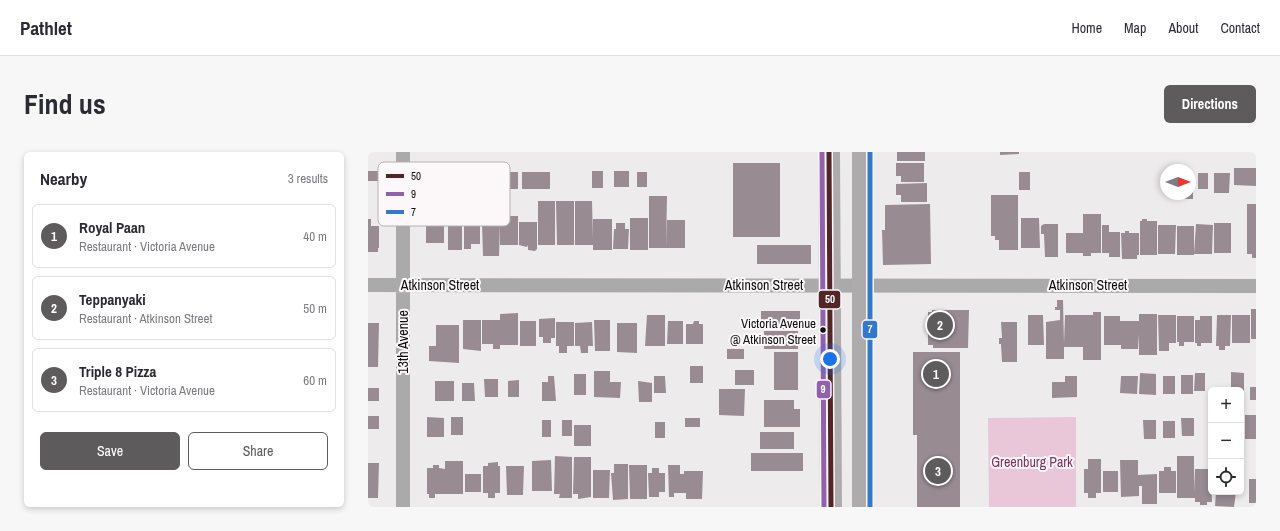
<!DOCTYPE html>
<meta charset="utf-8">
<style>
:root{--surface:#fff;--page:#f7f7f7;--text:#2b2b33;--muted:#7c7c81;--line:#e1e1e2;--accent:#5d5b5c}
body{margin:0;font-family:"Archivo Narrow",sans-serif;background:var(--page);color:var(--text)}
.controls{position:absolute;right:12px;bottom:12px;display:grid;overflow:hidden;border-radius:6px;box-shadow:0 2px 6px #0003}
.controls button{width:36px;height:36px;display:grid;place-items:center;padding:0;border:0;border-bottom:1px solid var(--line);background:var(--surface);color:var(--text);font:20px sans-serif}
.compass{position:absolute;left:792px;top:12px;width:36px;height:36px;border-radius:50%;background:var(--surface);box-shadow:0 2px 6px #0003;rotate:90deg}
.you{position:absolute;left:462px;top:207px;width:14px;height:14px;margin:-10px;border:3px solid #fff;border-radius:50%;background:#1a73e8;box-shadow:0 0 0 6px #1a73e833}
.badge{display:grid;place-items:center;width:26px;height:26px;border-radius:50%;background:var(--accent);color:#fff;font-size:13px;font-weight:700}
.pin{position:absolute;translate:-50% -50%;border:2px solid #fff;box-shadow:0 1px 4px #0006}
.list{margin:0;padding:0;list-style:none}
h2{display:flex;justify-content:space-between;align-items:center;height:52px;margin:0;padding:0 16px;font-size:17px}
h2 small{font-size:13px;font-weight:400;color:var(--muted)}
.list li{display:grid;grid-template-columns:26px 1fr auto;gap:12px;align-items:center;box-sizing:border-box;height:64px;margin:0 8px 8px;padding:0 8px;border:1px solid var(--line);border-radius:6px}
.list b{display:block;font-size:15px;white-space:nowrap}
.list p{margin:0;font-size:13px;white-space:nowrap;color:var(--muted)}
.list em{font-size:13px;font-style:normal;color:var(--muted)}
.actions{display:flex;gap:8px;padding:12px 16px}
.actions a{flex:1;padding:9px 0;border:1px solid var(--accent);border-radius:6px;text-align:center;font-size:14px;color:var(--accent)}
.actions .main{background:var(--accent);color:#fff}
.icon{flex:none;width:22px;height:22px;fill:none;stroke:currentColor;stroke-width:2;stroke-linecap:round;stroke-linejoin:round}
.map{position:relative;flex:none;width:888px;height:355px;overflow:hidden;border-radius:6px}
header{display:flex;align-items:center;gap:24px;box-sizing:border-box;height:56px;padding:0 20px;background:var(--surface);border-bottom:1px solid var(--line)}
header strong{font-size:19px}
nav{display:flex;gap:22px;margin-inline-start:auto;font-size:14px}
.intro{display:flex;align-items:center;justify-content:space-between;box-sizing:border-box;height:96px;padding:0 24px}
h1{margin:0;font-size:28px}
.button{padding:10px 18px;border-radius:6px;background:var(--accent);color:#fff;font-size:14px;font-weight:700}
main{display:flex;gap:24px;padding:0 24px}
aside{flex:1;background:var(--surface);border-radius:6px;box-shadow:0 2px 6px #0003}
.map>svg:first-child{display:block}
.green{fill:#e9c6d8}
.building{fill:#988b92}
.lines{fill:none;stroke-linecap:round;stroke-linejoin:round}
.minor{stroke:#aaa;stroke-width:14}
.primary{stroke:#adabac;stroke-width:22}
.bus-1-casing{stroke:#fcf7f9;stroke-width:8}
.bus-2-casing{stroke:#fcf7f9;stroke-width:8}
.bus-3-casing{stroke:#fcf7f9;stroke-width:8}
.bus-1{stroke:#522626;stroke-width:5}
.bus-2{stroke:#9161ad;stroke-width:5}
.bus-3{stroke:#3478cb;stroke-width:5}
.bus-dot{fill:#0f0e0e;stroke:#fcf7f9;stroke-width:1.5}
.labels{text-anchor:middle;stroke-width:4;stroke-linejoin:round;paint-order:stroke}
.bus-label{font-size:13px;fill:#0f0e0e;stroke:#fcf7f9;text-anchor:end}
.street-label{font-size:14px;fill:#0f0e0e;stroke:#fcf7f9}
.park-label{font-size:14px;fill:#812f5f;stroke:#fcf7f9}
.key{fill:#fcf7f9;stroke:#b5b1b2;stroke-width:1}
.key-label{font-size:11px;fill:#0f0e0e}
.line-badge{stroke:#fcf7f9;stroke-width:1.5}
.badge-label{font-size:11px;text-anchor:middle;font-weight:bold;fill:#fff}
</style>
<header>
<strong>Pathlet</strong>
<nav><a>Home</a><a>Map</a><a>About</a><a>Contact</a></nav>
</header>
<div class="intro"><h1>Find us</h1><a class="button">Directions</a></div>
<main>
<aside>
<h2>Nearby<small>3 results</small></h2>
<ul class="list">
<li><span class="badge">1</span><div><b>Royal Paan</b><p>Restaurant · Victoria Avenue</p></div><em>40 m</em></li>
<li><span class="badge">2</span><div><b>Teppanyaki</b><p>Restaurant · Atkinson Street</p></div><em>50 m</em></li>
<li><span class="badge">3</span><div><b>Triple 8 Pizza</b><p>Restaurant · Victoria Avenue</p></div><em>60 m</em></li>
</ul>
<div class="actions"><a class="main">Save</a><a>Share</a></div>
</aside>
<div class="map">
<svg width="888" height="355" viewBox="0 0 888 355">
<rect width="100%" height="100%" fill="#eeebec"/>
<path class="green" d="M708,265v90h-87l-1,-89z"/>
<path class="building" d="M529,0h28v9h-28z
M632,0h19v2l-19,1z
M365,11h47v74h-47z
M528,11h28v19h-23v-6h-5z
M866,16h22v18l-22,-1z
M0,19h10v10h-10z
M224,19h11v17h-11z
M246,19h15v16h-15z
M140,20h10v17h-10z
M154,20h28v17h-28z
M269,20h10v15h-10z
M651,20h11v18h-11z
M830,21h10v16h-10z
M846,21h16l-1,20h-15z
M822,25h3v22h-13v-5h10z
M559,31v19h-26v-7h-5v-11z
M58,33h18v58h-18z
M623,43h27v55h-19v-10h-4v-4h-4z
M281,44h18l-1,52h-17z
M170,49h17v44h-17z
M188,49h18v44h-17z
M207,49h17l1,38v-20h19v31h-19v-5h-18z
M562,52l1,60 -48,1 -1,-35h3v-25z
M879,52h9v54h-4v-4h-5z
M715,62h18v39h-10v3h-8v-3h-17v-20h17v18z
M132,64h18v29h-18z
M262,66h18v32h-18z
M653,66h18l1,30h-19z
M0,67h3v7h8v22h-1v4h-10z
M85,67h9v31h-14v-25h5z
M774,67h5v2h10v34h-17v-34h2z
M96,68h8v4h8v20h-9v5h-7z
M299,68h18v28h-19z
M151,70h18v27l-2,2 -7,-1v-5l-1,2 -8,-2z
M114,71h18l-1,33h-16z
M248,71h9v6h4l-1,20h-15l1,-20h2z
M846,71h17v30h-17z
M676,72h14v33h-13l-1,-23h-3v-8z
M828,72l17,1 -1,29h-18z
M734,73h7v7h11v25h-11v-4h-7z
M790,73h18l-1,29h-17z
M809,74h17v29h-17z
M757,79h4v2h10v22h-2v4h-15l-1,-26h4z
M389,93h54v19h-54z
M689,148h6l1,44 1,-29h28v-3h8v48h-18v-25v12h-19v12h-18v-37l14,-2v-10h-5v-3h2z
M883,157h5v30h-5z
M564,158h37l-1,38h-35v-3h-5v-33h4z
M393,159h39v18h-39z
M150,161v32h-18v4h-7v-5h-11v-24h18v-6z
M771,162h18v41h-18v-21l-1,15h-17v-4h-17v-29h16v5h19z
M279,163h18v31h-20z
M660,163h15l1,30h-16z
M790,163h18v28h-7v8h-10z
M849,163h14l-1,31h-5v4h-6v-4h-3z
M864,163h18v28h-18z
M809,164h17v26h-10v4h-5v-4h-2z
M832,164h12v27h-11v3h-4v-3h-2v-23h5z
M187,166v20h-4v5h-8v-6h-4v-18z
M95,168h18v31l-18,-2z
M226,168h16v31h-15z
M152,169h16v25h-16z
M300,169h15v23h-16z
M326,169h5v3h4v20h-17v-20h7z
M188,170h18v24h-7v7h-8v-7h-3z
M224,170l1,24h-5v7h-7l-1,-7h-5v-23z
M633,170h16v40h-15l-1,-18h-2v-6h3z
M0,171h11l-1,44h-10z
M249,171h20v30l-20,-1z
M68,173h23v38l-30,-2v-15h7z
M396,179h34v18h-34z
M359,197h17v10h-17z
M406,200h24v38h-24z
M545,200h47v155h-43v-72h-4z
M322,214h13v17h-13z
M367,218h19v15h-19z
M226,219h16v11h11l-1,16 -26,-1z
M863,220l13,1v18l-13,-1z
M772,221l16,1v21l-17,-1z
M827,221h10v18h-11z
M206,222h12v21h-12z
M813,223h12v19h-12z
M180,224h6l2,25h-14v-19h6z
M286,224h11l1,17h-12z
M697,224h12v21l-25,1v-16h13z
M753,224h17l-1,18 -17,-1z
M795,224h12v18h-12z
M116,227h14v18h-13z
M151,228v17h-11v-16z
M67,229h19v20h-19z
M270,229l14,2v19h-13z
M94,231h12l1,18h-13z
M882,235h6v13h-6z
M0,236h11v13h-11z
M351,237h26l-1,27 -25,-1z
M396,248h30v9h6v18h-36z
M877,263h11v24h-11z
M0,264h11v13h-11z
M59,265l17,1v19h-17z
M83,265h12v18h-12z
M317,266h15v9h-15z
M813,266h13v18h-12z
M174,268h9v17h-9z
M194,268h10v16h-10z
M775,268h13v19h-12z
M795,269h12v17h-12z
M287,270h10v16h-10z
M206,273h17v21h-17z
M392,280h34v17h-34z
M383,301h52v18h-52z
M187,304l17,1v41h-13l1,-4h-6z
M809,304h17v36l1,-23h16l1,33h-5v3h-7v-3h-5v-4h-18z
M206,305h17v40l-13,2v-5h-5z
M720,307h13v34h-5v5h-8v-5h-4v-24h4z
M183,308l1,31h-20v-30z
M752,308h18v15l19,-1v30h-15v-18h-3v10l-18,1z
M77,309h18v33h-28v4h-6v-4h-2v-26h6v-3h6v3l6,1z
M130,310v4h2v27h-5v5h-7v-5h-5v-27h5v-3z
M0,311h11l-1,35h-10z
M246,312h14v35l-15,1 -2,-27h3z
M261,313h18v34h-17z
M300,313h12v9h4v-3h19l-1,28h-16v-6h-12v4h-5z
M138,314h18l-1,29h-16z
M796,315h7v4h5v22h-17v-22h5z
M284,316h7v5h6v19h-6v5h-10l-1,-24h4z
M225,318h17l-1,28h-16z
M735,319h15v21h-15z
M97,322h16v18h-16z
M881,327h7v24h-7z
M848,340h20l-2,15 -19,-1z"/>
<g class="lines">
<path class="minor" d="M35,0v355
M0,133l888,1"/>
<path class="primary" d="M461,0l2,355
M495,355v-355"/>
<g class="bus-1-casing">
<path id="bus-1" d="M461,0l2,355"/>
</g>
<g class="bus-2-casing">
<path id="bus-2" d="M454,0l2,355"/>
</g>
<g class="bus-3-casing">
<path id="bus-3" d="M502,0v355"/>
</g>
<use href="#bus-1" class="bus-1"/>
<use href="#bus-2" class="bus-2"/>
<use href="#bus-3" class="bus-3"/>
</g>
<circle class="bus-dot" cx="455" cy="178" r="3.5"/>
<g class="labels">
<g class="bus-label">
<text x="448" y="176">Victoria Avenue<tspan x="448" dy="16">@ Atkinson Street</tspan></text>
</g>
<g class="street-label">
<text x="72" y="138">Atkinson Street</text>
<text x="396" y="138">Atkinson Street</text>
<text x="720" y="138">Atkinson Street</text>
<text transform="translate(35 190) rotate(-90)" y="5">13th Avenue</text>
</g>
<g class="park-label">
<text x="664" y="315">Greenburg Park</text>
</g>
</g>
<rect x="10" y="10" width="132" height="64" rx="6" class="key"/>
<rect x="18" y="22" width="18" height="4" fill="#522626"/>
<rect x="18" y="40" width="18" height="4" fill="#9161ad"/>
<rect x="18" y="58" width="18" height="4" fill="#3478cb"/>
<g class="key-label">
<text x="43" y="28">50</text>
<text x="43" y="46">9</text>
<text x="43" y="64">7</text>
</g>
<g class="line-badge">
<rect x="450" y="138" width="23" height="19" rx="4" fill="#522626"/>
<rect x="494" y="168" width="16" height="19" rx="4" fill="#3478cb"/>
<rect x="448" y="228" width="15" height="19" rx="4" fill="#9161ad"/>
</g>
<g class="badge-label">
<text x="462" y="151">50</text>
<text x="502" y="181">7</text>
<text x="455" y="241">9</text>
</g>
</svg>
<div class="controls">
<button>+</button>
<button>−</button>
<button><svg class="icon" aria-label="locate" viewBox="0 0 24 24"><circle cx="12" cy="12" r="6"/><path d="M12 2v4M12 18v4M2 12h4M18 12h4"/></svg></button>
</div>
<svg class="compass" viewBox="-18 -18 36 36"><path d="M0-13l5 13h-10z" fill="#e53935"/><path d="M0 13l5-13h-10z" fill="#7c7c81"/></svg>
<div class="you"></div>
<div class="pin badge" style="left:568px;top:222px">1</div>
<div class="pin badge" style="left:572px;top:173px">2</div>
<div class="pin badge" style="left:570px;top:319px">3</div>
</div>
</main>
